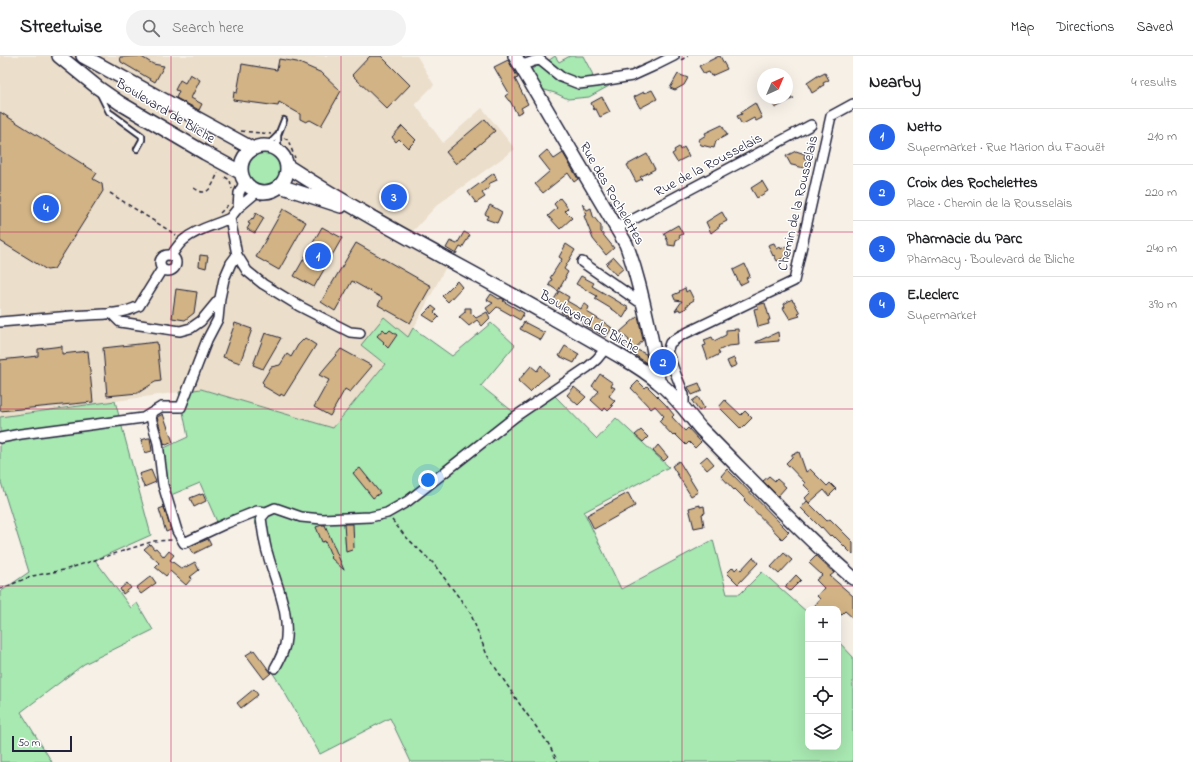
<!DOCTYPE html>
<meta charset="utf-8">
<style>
:root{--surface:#fff;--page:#f2f2f2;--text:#202124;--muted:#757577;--line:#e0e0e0;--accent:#2563eb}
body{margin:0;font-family:"Indie Flower",sans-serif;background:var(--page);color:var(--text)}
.controls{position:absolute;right:12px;bottom:12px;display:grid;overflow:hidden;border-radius:8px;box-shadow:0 4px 16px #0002}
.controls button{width:36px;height:36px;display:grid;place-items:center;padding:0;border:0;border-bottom:1px solid var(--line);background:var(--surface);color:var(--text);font:20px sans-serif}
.compass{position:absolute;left:757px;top:12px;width:36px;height:36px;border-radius:50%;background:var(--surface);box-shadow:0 4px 16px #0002;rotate:44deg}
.scale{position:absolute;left:12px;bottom:10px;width:60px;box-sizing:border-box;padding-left:4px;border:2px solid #22223b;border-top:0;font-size:11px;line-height:14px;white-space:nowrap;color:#22223b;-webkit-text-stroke:3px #fff;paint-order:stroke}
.you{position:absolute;left:428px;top:424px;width:14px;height:14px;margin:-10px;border:3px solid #fff;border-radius:50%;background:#1a73e8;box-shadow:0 0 0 6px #1a73e833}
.badge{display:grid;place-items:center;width:26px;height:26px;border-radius:50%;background:var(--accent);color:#fff;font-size:13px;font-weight:700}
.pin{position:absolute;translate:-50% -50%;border:2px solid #fff;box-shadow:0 1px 4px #0006}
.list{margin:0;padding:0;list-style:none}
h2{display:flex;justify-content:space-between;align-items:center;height:52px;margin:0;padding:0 16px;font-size:17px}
h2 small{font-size:13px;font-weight:400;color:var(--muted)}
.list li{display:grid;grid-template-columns:26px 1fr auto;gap:12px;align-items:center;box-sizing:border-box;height:56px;padding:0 16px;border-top:1px solid var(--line)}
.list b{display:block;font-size:15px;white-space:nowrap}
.list p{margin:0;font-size:13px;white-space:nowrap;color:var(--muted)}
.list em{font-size:13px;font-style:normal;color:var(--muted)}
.icon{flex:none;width:22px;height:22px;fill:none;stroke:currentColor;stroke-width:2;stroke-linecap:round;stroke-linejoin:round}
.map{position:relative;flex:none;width:853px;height:706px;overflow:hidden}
header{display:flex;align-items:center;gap:24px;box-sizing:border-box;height:56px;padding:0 20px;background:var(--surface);border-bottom:1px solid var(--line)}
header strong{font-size:19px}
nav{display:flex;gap:22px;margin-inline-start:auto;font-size:14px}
.search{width:280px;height:36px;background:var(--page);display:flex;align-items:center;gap:10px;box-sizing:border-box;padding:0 14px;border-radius:22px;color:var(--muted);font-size:15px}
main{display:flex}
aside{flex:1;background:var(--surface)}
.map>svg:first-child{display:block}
.built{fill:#ebdeca}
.green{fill:#a8e8b1;stroke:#658576}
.building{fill:#d1b385;stroke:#22223b}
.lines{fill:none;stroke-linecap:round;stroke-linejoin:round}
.lane-casing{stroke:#22223b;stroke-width:8}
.street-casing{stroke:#22223b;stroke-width:12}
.secondary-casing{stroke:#22223b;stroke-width:16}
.path{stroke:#22223b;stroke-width:1.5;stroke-dasharray:4 3;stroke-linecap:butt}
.lane{stroke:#fff;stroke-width:4.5}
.street{stroke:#fff;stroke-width:9}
.secondary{stroke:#fff;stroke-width:13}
.grid{fill:none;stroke:#c2185b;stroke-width:1;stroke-opacity:0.55}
.labels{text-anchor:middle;stroke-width:3;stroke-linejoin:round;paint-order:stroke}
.street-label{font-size:14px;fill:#22223b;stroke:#fff}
</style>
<header>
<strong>Streetwise</strong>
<div class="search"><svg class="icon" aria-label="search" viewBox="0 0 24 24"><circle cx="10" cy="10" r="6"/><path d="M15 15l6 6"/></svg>Search here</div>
<nav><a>Map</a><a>Directions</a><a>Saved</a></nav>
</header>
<main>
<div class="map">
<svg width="853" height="706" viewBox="0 0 853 706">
<rect width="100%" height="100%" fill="#f6f0e7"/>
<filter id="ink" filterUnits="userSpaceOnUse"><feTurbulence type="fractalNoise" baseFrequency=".025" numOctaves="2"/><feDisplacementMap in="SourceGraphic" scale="8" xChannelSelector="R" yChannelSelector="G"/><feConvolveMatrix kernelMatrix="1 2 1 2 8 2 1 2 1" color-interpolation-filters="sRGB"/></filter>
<g filter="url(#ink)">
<path class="built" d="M0,0h417l17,29 -19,19 28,39 39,-35 33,41 -78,56 -24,26 39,24 -43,82 -48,8 24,19 -52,64 -132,-39 -201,28z"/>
<path class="green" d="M555,0l4,6 11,-6h13l9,17 1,6c-22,1 -29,-5 -45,-18z
M539,9l5,2 16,13 47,3 2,3 -20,11 -21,2 -13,-6 -14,-4 -10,-17 1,-3z
M246 113a17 17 0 1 1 34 0a17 17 0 1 1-34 0Z
M384,261l24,20 5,-9 39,28 39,-33 24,22 -34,41 40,32 34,-22 42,43 19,-21 53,49 -85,45 37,77 92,-49 14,54h13l22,-22 46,41v134h30v-106l15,16v105h-442l-21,-44 -70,36 -42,-73 -8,-12 11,-28 2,-21 -11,-47 -19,-57 -32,15 -21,-48 -29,12 -9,-46 26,-12 -9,-45 22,-3 132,39 52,-64 -24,-19z
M115,345l36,134 -56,25 36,48 6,-5 16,27 -69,34 -63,48 31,50h-52v-170l29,-20 -29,-93v-62z"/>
<path class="building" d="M140,0l13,8 11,2 -9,16 -34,-20 -1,-5z
M370,0h11l29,29 -23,24 -35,-34z
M719,0h1l7,13 -16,7 -2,-4 -5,2 -5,-8z
M279,3l18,3 25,11 19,18 -20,35 -11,-6 -4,2 -6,-3v-5l-21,-12 -1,4 -45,-6 1,-8 3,1 5,-29 35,6z
M508,4l10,18 -3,1 13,25 -7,4 2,3 -6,3 -7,-13h-1l-4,-5 4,-3 -15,-26z
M825,17l4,7 -6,3 1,2 -4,2v1l-8,5 -5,-10 12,-8v1z
M190,18l10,6 -9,18 11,6 -3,6 -23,-12 3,-7 -4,-1 5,-10 5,3z
M678,18l10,4 -4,7 -9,5 -5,-2z
M652,34l5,9 -17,9 -6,-11 10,-5 1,1z
M602,41l8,15 -10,5 -4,-8 -2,1 -3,-7z
M770,42h24l-19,10z
M755,47l7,15 -6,3 -2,-3 -11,6 -2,-1 -4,-7 5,-2 -1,-2z
M0,56l97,61 -4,6 9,5 1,7 -49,78 -7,1 -47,-29z
M485,63l10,12 -39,33 -10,-12z
M722,69l5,10 -11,6 -2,7 -13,-3 -3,-5 8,-5 -1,-2z
M402,70l14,14 -8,8 -9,-9 -3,3 -4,-5z
M679,91l1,3 4,-3 5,9 -12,6 -5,-8 3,-2 -1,-2z
M547,94l7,9 9,-6 15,26 -4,3 -6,-9 -25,20 -8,-9 15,-13 -11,-14z
M796,95l9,3 -1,4 7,2 -3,9 -16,-4h-1l-5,-9z
M647,98l8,15 -15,8 2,2 -6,3 -9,-17z
M494,117l3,7 -9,4 2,3 -8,6 3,4 -9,6 -8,-11z
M762,125l6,10 -11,7 -6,-10z
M397,128l9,12 -15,12 -8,-9 8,-10z
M560,142l8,10 -3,3 7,7 -12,11 -12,-13 9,-8 -3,-4z
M582,147l5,7 4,-2 2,8 8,10v6l13,16 -8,7 -13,-16 -9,-23 2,-1z
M490,149l12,7 -5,11 -11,-4 2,-3 -3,-2z
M283,153l23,13 -27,48 -23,-13z
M722,156l5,9 -8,4 1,1 -9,7 -5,-11z
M256,157l8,5 -9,15 -8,-4 3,-5 -2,-1 4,-5 1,1z
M678,169l5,9 -4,2 1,2 -4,2 -1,6 -7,-1v-3l-4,-9z
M322,171l20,11 -28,49 -20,-11z
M464,176l6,3 -8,13 -2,-1 -4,7 -10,-6 4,-7 7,3z
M356,187l75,43 -21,37 -32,-18 4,-7 -30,-17 -17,30 -14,-9z
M774,187l3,6 3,-2 1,2 5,-3 3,7 -5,3 1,1 -8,4 -3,-6 -1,1 -5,-11z
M566,188l9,6 -11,19 4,3 -3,5h1l-8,14 -9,-6 3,-6 -2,-1 12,-19 -3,-2z
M200,199l8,1 -2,12 -7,-2z
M614,201l10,11 -8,7 -10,-11z
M745,208l5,12 -4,2 2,3 -8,4 -7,-15z
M581,220l13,7 -2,3 37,22 -6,10 -8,-7 -20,-12 2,-3 -21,-12z
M457,225l5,6 -14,15 -6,-6z
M685,232l1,4 3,-2 5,10 -5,3 1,1 -4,2 1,2 -7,3 -1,-2 -4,2 7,-10 -7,-1 -2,-5 7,-3 -1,-1z
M176,233l21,3 -3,21 -9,7 -13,-2z
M559,235l10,6 -2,4 14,8 3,-6 5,4 -2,5 18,11 7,5 -6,9 -24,-13 2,-3 -13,-8 -2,4 -8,-5 2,-3 -11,-6z
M491,238l8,5 2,-1 4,2 -2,1 21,12 -4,7 -23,-13 -7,7 -4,-6 7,-5 -6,-3z
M792,243l1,3h1l6,11 -2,1 2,2 -10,3 -7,-11 2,-1 -1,-3z
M765,247l5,17h-2l1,4 -11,3 -4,-18 4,-1 -1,-3z
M432,250l5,4 -3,2 5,5 -5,5 -11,-7z
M465,252h6v5l5,5 11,-6 3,6 -8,8 -5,-6 -8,6 -10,-9 6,-5z
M638,260l5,24 -8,9 11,5 2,10 -26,-18 2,-3 2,2 3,-5 -9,-8z
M524,266l21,11 -4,7 -21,-11z
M235,267l17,6 -12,34 -17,-6z
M383,273l4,4 3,-3 7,5 -9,13 -5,-5 1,-1 -7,-6z
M738,273l1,16 -11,1 -10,5 2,3 -12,6 -5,-14 3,-1 -2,-5 8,-3 2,4 12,-6v-5z
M778,276l1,9 -23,2v-1z
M265,277l16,5 -18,31 -10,-4z
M305,282l11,7 -32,51 -3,-2 -1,2 -17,-10 1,-2 -2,-2 9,-15 9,-2 7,-11 4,3 7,-12z
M157,286l4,39 -6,1 -17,11 -31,3 -4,-48z
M62,290v8l26,-3 5,51 -93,9v-51l38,-4v-7z
M565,290l14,8 -5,9 -15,-7z
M341,293l31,17 -22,26 -5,-3 -15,27 -16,-9 15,-27 -10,-5z
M734,302l3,7 -7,3 -3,-7z
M541,309l8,10 -9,7 -10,10 -12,-11 13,-15 6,5z
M600,318l13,9 -2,3 4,2 -6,8 6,5 -4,4 2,1 -5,5 -3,-3 -2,3 -12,-11 8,-9 -7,-5z
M638,325l7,7 2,-2 19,19 8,10 -2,2 13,14 3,-3 13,14 -6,6 -6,-6 -3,3 -11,-11 -2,2 -14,-15 5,-5 -9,-10 -4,3 -20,-21z
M699,327l3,8 -10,4 -4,-8z
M574,331l12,10 -8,8 -11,-10z
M698,341l6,11 -5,3 -7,-10z
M725,344l16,15 4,-4 7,7 -11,11 -22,-22z
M163,358l10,28 -7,3 -2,-2 -7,-26z
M641,374l7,7 -5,5 -8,-7z
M148,382h2l2,13 -7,2 -4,-13z
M658,389l10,12 -4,4 -11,-10z
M799,396l7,20 4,-3 17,17 3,-3 6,6 -7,7 -5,-6 -15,13 -4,-5 6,-6 -7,-7 1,-2 -19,-20 6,-6v-3z
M707,400l7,8 -7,6 -7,-8z
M679,405l19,31 -7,4 -19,-30z
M360,412l20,25 -7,5 -20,-25z
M727,413l62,63 -7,7 -38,-39 1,-1 -10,-10 -1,1 -13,-14z
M151,414l5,12 -12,5 -5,-13z
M769,420l6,5 2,-2 9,8 -8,9 -15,-15z
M628,437l7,13 -41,23 -7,-14z
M200,438v1l3,-1 3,7 -12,6 -4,-9z
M807,445l20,20 3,-2 23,23v13l-18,-18 -1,1 -3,-3 -1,1 -8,-9 -1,1 -20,-20z
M700,449v2l4,-1 1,7 -3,1 2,12 -10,2 -5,-20z
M164,451l7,23 -5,2 -7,-23z
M344,468h9l1,24 -2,2 -6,2z
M322,469h3l19,45 -14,-13 2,-2 -2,-2 -5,-12 -3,1 -6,-15z
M208,483l3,6 -18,9 -4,-7z
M150,488l4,5 2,-1 8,9 5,-6 5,4 -4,5 12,9 13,-7 4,8 -9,7 2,1 -6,7 -16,-14 -4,5 -11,-9 4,-4 -15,-14z
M784,497l8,7 -13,14 -8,-7z
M816,500l18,17 -4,3 23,20v22l-8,-7 -7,7v-9h-26l8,-10 -3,-3 7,-8 -8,-8 6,-5 -13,-12z
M753,501l5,6 -20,21 -11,-11 6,-6 2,3 3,-3 3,3z
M796,519l5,5 -11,11 -5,-4z
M151,520l5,7 -15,11 -5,-6z
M127,527l4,5 -8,6 -3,-5z
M254,594l17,23 -7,6 -18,-24z
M254,633l4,6 -17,13 -4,-5z"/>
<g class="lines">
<g class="lane-casing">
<path id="lane" d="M100,38l9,18 3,2 30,22v4l-5,9
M278,79v16
M267,90l11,-11 6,-15"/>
</g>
<g class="street-casing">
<path id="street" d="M520,10l14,-5 6,-1 21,17 18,7 17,-2 36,-6 22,-10 20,-10
M257,136l-19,16 -8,10 7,37 10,16 16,13 36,22 51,26 10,1
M238,152l1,-15 5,-10
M617,172l194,-103
M160 207a8 8 0 1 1 16 0a8 8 0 1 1-16 0Z
M171,200c4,-6 8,-13 14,-17 11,-10 31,-14 45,-21
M582,206l56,39 5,1
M111,257l9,9 60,9 11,-3 10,-7 19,-23
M0,266c24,-2 48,-4 72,-6 22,-2 47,0 67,-10l23,-37
M684,353v-14l-17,-43 3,-9 10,-7 114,-55 37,-165 22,-12
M150,358l8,29 5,42 14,46 7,12 43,-20 30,-12 9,1
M0,382l21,-4 122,-16 18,-11h20l26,-67 11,-21 2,-21 4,-19 7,-16 6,-8
M275,612c4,-7 8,-15 10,-23 6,-32 -9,-60 -17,-90 -4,-12 -5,-24 -7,-37l5,-6 9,-4 26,9 21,2 48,-2 17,-4 21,-12 108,-85 72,-49 9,-8 9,-11"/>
</g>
<g class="secondary-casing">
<path id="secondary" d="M59,0l38,31 23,16 85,50 35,19
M83,0l170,93
M515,0l111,188c10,26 16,53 22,80 4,19 9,38 10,58
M241 113a23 23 0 1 1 46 0a23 23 0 1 1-46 0Z
M287,110c86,56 179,102 268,153 23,13 46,26 68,39 12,7 25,15 35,24 17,13 29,31 43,47 50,50 99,103 152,149
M280,130l61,20"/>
</g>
<path class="path" d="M681,4l7,-4
M241,75l30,3
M284,82l4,2 7,18
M225,121l5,3 2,9
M194,132c3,2 6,4 9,4 8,1 12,-14 15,-19
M110,137l66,42
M260,144l16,-4
M220,157l10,-10
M392,464l13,16 28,27 37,49 17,43 34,51 27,37 10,19
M0,533l32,-13 32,-6 90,-29 18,-1"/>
<use href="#lane" class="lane"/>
<use href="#street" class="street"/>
<use href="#secondary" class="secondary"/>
</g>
</g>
<path class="grid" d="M171,0v706M341,0v706M512,0v706M682,0v706M0,176h853M0,353h853M0,530h853"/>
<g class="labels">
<g class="street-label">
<text transform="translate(166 54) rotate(31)" y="5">Boulevard de Bliche</text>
<text transform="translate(708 108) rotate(-28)" y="5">Rue de la Rousselais</text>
<text transform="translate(613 137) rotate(60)" y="5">Rue des Rochelettes</text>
<text transform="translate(797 147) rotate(-77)" y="5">Chemin de la Rousselais</text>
<text transform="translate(590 265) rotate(30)" y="5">Boulevard de Bliche</text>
</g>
</g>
</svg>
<div class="controls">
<button>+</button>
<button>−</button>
<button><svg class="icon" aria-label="locate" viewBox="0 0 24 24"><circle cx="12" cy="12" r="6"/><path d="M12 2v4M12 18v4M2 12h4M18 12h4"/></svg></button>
<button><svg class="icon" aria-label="layers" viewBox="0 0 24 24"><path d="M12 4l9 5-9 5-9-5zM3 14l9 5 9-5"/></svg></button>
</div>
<svg class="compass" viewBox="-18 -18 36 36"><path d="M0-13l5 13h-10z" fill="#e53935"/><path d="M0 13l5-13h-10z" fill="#757577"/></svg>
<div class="scale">50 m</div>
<div class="you"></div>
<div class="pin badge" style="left:318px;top:200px">1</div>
<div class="pin badge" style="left:663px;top:306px">2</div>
<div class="pin badge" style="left:394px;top:141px">3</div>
<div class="pin badge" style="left:46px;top:152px">4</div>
</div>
<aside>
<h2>Nearby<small>4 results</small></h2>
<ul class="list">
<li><span class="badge">1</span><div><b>Netto</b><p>Supermarket · Rue Marion du Faouët</p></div><em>210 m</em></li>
<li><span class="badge">2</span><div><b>Croix des Rochelettes</b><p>Place · Chemin de la Rousselais</p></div><em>220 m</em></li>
<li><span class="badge">3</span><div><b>Pharmacie du Parc</b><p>Pharmacy · Boulevard de Bliche</p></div><em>240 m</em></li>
<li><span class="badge">4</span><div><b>E.Leclerc</b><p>Supermarket</p></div><em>390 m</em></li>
</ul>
</aside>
</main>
